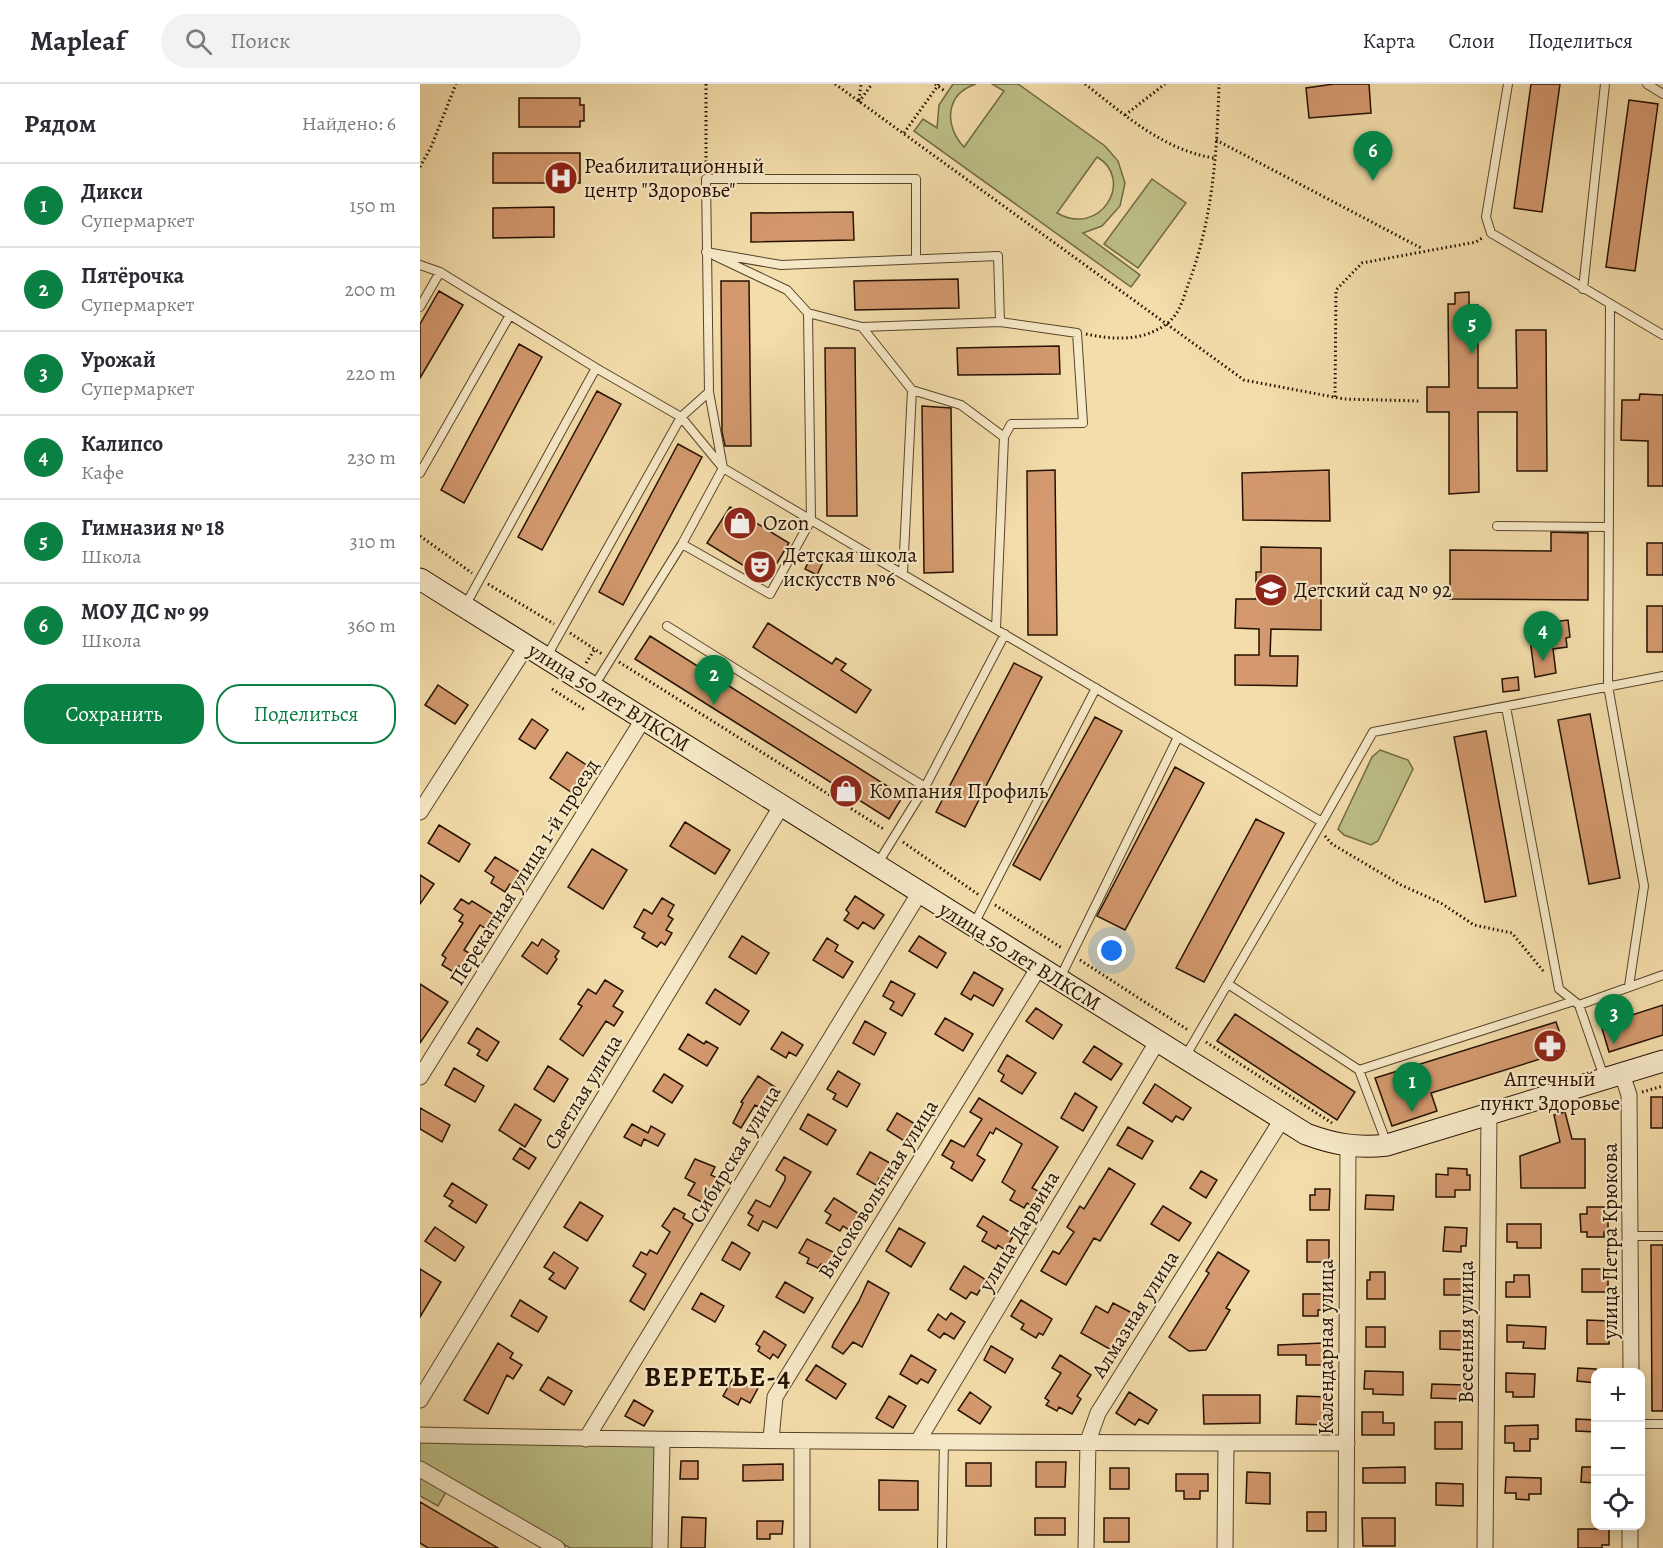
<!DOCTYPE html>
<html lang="ru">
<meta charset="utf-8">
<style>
:root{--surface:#fff;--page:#f2f2f3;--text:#2b2b33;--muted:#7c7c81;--line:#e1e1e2;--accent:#0b8043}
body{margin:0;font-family:Alegreya,serif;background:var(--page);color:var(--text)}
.controls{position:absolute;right:18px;bottom:18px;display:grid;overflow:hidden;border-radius:12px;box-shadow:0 3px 15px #0003}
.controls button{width:54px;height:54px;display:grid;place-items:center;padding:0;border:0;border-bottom:2px solid var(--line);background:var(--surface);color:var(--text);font:30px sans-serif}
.you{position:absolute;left:692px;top:867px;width:21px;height:21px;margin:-15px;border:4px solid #fff;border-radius:50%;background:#1a73e8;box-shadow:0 0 0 9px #1a73e833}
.badge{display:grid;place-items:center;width:39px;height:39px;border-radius:50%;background:var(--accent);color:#fff;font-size:20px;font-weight:700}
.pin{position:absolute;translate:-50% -50px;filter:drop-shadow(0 2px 3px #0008)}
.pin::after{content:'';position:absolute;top:32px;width:21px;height:18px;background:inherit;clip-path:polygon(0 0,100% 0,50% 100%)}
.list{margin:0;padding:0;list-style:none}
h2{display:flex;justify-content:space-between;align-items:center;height:78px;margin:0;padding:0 24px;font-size:26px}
h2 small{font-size:20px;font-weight:400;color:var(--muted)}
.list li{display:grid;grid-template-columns:39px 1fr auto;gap:18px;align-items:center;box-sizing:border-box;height:84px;padding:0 24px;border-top:2px solid var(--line)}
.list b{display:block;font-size:22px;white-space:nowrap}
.list p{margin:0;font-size:20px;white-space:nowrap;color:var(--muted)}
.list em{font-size:20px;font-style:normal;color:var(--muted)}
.actions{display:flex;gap:12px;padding:18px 24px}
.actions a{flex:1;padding:14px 0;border:2px solid var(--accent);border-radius:24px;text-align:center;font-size:21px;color:var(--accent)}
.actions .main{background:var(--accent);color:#fff}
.icon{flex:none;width:33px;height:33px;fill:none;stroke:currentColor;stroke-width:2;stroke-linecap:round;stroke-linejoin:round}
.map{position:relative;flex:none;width:1243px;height:1464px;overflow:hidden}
header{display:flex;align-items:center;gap:36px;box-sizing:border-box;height:84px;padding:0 30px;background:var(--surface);border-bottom:2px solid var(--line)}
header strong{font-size:28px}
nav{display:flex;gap:33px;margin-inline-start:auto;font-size:21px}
.search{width:420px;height:54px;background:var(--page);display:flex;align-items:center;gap:15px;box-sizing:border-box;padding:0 21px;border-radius:33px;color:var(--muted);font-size:22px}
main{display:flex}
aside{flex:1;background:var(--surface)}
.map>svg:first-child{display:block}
.green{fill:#bdc087;stroke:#716844;stroke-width:1.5;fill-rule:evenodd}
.building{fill:#d4996f;stroke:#251101;stroke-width:1.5}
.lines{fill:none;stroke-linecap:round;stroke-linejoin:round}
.service-casing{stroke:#58442b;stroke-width:10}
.minor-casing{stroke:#58442b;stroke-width:17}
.secondary-casing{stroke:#251101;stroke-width:23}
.path{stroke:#251101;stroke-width:3;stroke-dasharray:1.5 3;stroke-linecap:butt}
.service{stroke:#f7e9c8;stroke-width:8}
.minor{stroke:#f7e9c8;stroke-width:15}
.secondary{stroke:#f7e9c8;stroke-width:21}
.labels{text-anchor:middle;stroke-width:4.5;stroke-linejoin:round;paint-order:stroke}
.poi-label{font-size:21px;fill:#251101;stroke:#f7e9c8;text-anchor:start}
.street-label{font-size:21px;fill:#251101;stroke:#f7e9c8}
.district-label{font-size:27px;font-weight:bold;letter-spacing:1.5px;fill:#251101;stroke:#f7e9c8}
</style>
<header>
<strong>Mapleaf</strong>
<div class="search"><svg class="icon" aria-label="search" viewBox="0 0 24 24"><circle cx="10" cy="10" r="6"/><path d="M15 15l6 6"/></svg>Поиск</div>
<nav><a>Карта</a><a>Слои</a><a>Поделиться</a></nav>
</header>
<main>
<aside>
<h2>Рядом<small>Найдено: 6</small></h2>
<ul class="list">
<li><span class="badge">1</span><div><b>Дикси</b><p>Супермаркет</p></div><em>150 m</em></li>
<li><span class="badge">2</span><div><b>Пятёрочка</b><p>Супермаркет</p></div><em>200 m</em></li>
<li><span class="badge">3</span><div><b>Урожай</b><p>Супермаркет</p></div><em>220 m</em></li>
<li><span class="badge">4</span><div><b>Калипсо</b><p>Кафе</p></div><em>230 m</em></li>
<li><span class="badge">5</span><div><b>Гимназия № 18</b><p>Школа</p></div><em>310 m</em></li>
<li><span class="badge">6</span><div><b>МОУ ДС № 99</b><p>Школа</p></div><em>360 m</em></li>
</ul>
<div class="actions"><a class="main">Сохранить</a><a>Поделиться</a></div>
</aside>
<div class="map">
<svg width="1243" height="1464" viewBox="0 0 1243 1464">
<rect width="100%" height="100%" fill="#f3ddaa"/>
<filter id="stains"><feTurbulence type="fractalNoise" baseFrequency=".00333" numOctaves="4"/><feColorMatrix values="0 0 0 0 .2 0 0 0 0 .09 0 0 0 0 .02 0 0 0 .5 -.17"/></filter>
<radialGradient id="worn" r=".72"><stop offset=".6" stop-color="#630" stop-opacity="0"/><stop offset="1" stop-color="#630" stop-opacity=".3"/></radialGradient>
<path class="green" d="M533,0h23c-31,10 -32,42 -12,63l40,-56 -12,-7h26l87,62 13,15 7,22 -5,23 -18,20 -19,7 57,42 -9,12 -217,-156 9,-12 14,9 2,-23zM677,73c38,22 4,81 -40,56z
M732,95l34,24 -48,65 -34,-24z
M960,666l28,10 5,9 -35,72 -7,4 -27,-10 -6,-6 34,-72z
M0,1356l235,6 -1,102h-84l-150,-87z
M0,1391l27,15 -9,16 -18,-10z"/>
<path class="building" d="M914,0h35l2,29 -62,5 -3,-30z
M1111,0h29l-18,128 -28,-4z
M99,14h61v7h4v16h-4v6h-61z
M1209,16l29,4 -23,167 -29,-4z
M73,69h87v30h-87z
M134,123v30l-61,1v-30z
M433,128l1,28 -103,2v-29z
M538,195l1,29 -104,2 -1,-29z
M301,197h28l2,165h-26l-3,-14z
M19,207l24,14 -43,73v-54z
M1049,208v13h9v83h39l-1,-58h30l1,141h-30v-59h-39l1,80 -30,2v-82h-22v-25h22l-1,-83h7v-11z
M99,260l23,13 -78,146 -23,-13z
M639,262l1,28 -102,1 -1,-27z
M405,264h30l2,168h-30z
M177,307l24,13 -79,146 -24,-13z
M1220,310l23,1v91h-15v-45l-27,-1 1,-40h17z
M502,322l29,2 2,164 -29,1z
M258,360l24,13 -79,148 -24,-13z
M635,386l2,165h-29l-1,-164z
M909,386l1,51 -87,-1 -1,-47z
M310,423l59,36 -22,37 -60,-37z
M1131,448l37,1v67l-138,-1v-49l101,1z
M1227,459h16v32h-16z
M841,463l60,1v82l-50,-1 -1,27h28l-1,30 -62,-1v-30h24v-26l-24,-1 1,-29h20v-27h5z
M393,469l12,5 -8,17 -12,-6z
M1227,522h16v46h-16z
M1148,536l2,17 -4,1 1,9 -14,2 3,24 -21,4 -7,-52z
M348,539l64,41 4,-6 10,6 -5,6 30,20 -15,23 -103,-66z
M230,552l253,160 -14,23 -254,-160z
M594,579l28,14 -77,150 -29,-15z
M1098,593l1,13 -16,2 -1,-13z
M18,601l30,20 -13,19 -30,-19z
M1170,630l30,164 -31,6 -31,-164z
M675,633l27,14 -82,149 -27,-15z
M112,635l16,11 -13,19 -16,-10z
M1066,647l30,165 -31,6 -31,-165z
M147,668l24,16 -17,26 -24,-16z
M755,683l29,16 -79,147 -28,-14z
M836,735l28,14 -80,149 -28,-14z
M265,738l45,28 -15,24 -45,-28z
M19,741l31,19 -11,18 -31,-19z
M172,765l35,21 -24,39 -35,-22z
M75,773l31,19 -8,13 -8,-5 -5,8 -14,-9 3,-6 -9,-6z
M0,791l14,9 -14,20z
M435,812l29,19 -10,14 -11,-7 -5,7 -14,-9 5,-7 -3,-3z
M242,814l12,7 -6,11 5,3 -7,11 6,3 -7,12 -4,-3 -4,5 -15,-9 3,-5 -11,-6 10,-18 8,5z
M41,815l8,5 3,-3 29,18 -9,14 -12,-8 -16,25 13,8 -9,14 -9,-6 -4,7 -13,-8 4,-7 -4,-3 21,-32 -4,-2 4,-6 -9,-6z
M322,852l27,17 -13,21 -27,-17z
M499,852l27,17 -9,15 -28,-17z
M407,854l11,7 -3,6 18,11 -10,16 -30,-18z
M122,855l17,12 -4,6 2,2 -10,15 -25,-18 10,-14 6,4z
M554,888l29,17 -10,17 -19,-11 -3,5 -10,-6z
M185,896l18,11 -10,15 10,6 -9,14 -8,-5 -23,35 -23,-17 22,-33 -4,-2 10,-15 8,5z
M471,897l24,13 -13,22 -12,-7 4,-7 -11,-6z
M0,900l28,18 -28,41z
M295,905l34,22 -9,14 -34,-22z
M1243,921v30l-54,17 -8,-27z
M616,924l26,17 -9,14 -27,-18z
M815,930l120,78 -18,28 -120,-79z
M525,934l28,16 -10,17 -28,-17z
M445,937l21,12 -12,22 -21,-12z
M1136,938l10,29 -135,42 6,18 -45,15 -17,-48z
M57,944l22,14 -12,19 -10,-6 3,-5 -12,-7z
M362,948l21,13 -7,11 -7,-4 -3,6 -15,-9z
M268,950l16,10 2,-3 12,7 -11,18 -28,-17z
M674,962l28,18 -11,16 -28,-18z
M587,971l29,18 -14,21 -21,-13 3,-6 -6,-4z
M128,982l20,13 -14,23 -20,-13z
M34,984l30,18 -9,16 -30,-17z
M418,987l22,13 -13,23 -14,-8 3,-5 -9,-5z
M244,990l19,12 -11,17 -19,-12z
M338,992l17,11 -12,22 -8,-4 -14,23 -8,-5 10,-20 -2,-1z
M735,1000l36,24 -8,12 -7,-4 -4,6 -29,-19z
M655,1009l22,14 -14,24 -22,-13z
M1231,1013h12v31h-12z
M559,1014l79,49 -26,41 10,5 -9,14 -6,-4 -3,5 -14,-8 5,-9 -13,-9 20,-38 -26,-16 -3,6 -3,-2 -13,23 8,5 -13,21 -21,-13 3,-6 -12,-7 9,-15 13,7 18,-28 -12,-7z
M95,1020l26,16 -16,27 -26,-17z
M0,1024l30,17 -8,17 -22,-13z
M1145,1028l7,27h13v49h-64l-1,-32 40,-14 -6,-27z
M477,1029l23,14 -11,17 -22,-14z
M388,1030l28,16 -9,15 -27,-16z
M212,1040l16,9 3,-7 14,8 -7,12 -14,-7 -3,7 -17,-9z
M708,1043l25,14 -11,18 -25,-14z
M100,1064l16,10 -7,11 -16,-10z
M450,1068l29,16 -9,16 -11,-6 -3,7 -19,-11z
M364,1073l27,15 -34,56 -14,-7 -5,10 -10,-6 5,-9 -5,-3 8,-13 14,7 15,-27v-4l-9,-6z
M275,1075l20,8 -4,8 10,5 -14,25 -19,-10 7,-12 -10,-5z
M689,1084l26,16 -35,57 -6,-3 -28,47 -25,-14 12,-20 6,3 15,-22 -7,-5 13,-21 4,3z
M1028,1084l19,1v6h3v15h-15v7h-19v-23l12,1z
M781,1087l16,9 -11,18 -16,-10z
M32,1099l35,22 -11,18 -27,-17 4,-5 -9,-5z
M895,1105h15l-1,21h-19v-15h5z
M946,1111l28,1 -1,14 -28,-1z
M414,1114l30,19 -10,16 -11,-7 -3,5 -14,-8 5,-8 -6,-4z
M160,1118l23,14 -16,25 -23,-14z
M743,1122l28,17 -12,18 -28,-17z
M1167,1123h18v7h3v18h-4v5h-17v-5h-6l-1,-18h7z
M254,1124l11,6 -2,4 10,6 -49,86 -14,-9 16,-27 -13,-8 8,-14 6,3 3,-5 7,4 13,-22 -8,-6z
M563,1132l31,19 -9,15 -7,-5 -2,4 -14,-8 5,-9 -10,-6z
M1087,1140h34v24h-24v-6h-10z
M15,1143l29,20 -9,14 -30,-20z
M1025,1143l22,1 -1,18h-5v6l-18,-1z
M479,1144l26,15 -14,24 -25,-16z
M387,1155l32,16 -7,14 -11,-5 -3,4 -11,-5 2,-5 -10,-5z
M887,1156h22v22h-22z
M312,1158l18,11 -10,17 -18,-10z
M1231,1161h12v166h-11z
M134,1168l24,16 -13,21 -16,-10 5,-6 -10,-6z
M798,1168l31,19 -23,37 4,2 -24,40 -17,1 -20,-14 40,-64 -3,-2z
M544,1182l22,14 -9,15 -6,-3 -5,7 -16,-10z
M0,1185l21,13 -21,35z
M1162,1185h26v23h-26z
M950,1188h15v27h-18v-19h3z
M1094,1191h15l1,22h-24v-15h8z
M1024,1195h22v16h-22z
M448,1197l21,12 -27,54 -9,-5 -10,12 -11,-7 2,-5 25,-41z
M365,1198l28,16 -9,15 -28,-16z
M281,1209l23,13 -9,16 -23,-13z
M883,1210h24v16h-9v6h-15z
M100,1216l27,17 -9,15 -27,-16z
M601,1216l31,19 -9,16 -4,-2 -3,5 -15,-9 3,-5 -13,-8z
M693,1219l23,12 -21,37 -34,-19 15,-27 12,7z
M531,1229l14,9 -11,17 -10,-6 -4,5 -12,-8 10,-16 8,6z
M1167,1236l22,1v23h-22z
M1087,1241l39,2 -1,22 -22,-1 1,-6h-17z
M946,1243h19v20h-19z
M344,1247l22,14 -8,13 -5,-4 -3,5 -12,-8 2,-4 -4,-3z
M1020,1247h26v12h-4v7l-22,-1z
M78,1259l15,10 -3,5 12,7 -9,14 -6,-4 -19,39 -24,-14z
M903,1259v7h4v15h-21v-10h-28v-10z
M571,1262l22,13 -8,14 -21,-13z
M491,1271l25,15 -8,13 -7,-4 -4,5 -17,-10z
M640,1271l31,20 -14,21 4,3 -9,15 -13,-7 -2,4 -11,-6 3,-4 -4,-3 16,-25 -9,-5z
M396,1281l30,19 -10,15 -30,-19z
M1158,1284l18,1v14l-19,-2z
M945,1287l38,1v23l-30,-1v-5h-9z
M1086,1289l29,1 -1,23h-21v-5h-7z
M315,1291l23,13 -8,15 -9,-5 -3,7 -15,-9z
M128,1293l24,14 -8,14 -24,-15z
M1012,1300l33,1 -1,14 -33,-1z
M550,1308l21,15 -11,17 -22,-14z
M709,1308l28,18 -9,14 -9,-5 -4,6 -19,-12z
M783,1311h57v28l-56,1z
M469,1312l17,10 -13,22 -17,-10z
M877,1312l32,1 -1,28 -32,-1z
M214,1316l19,11 -9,15 -19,-10z
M942,1328h21v11h11v12h-32z
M1156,1335l20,1v12l-20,-1z
M1015,1338h27v27h-27z
M1118,1341v14h-8v12h-16v-8h-9v-17z
M261,1377h17v18h-18z
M616,1378h30l-1,25h-29z
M546,1379h25v23h-25z
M363,1380v16l-40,1v-16z
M985,1383v16h-42v-15z
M1162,1383h14v16l-15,-1z
M690,1384h19v21h-19z
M827,1388l23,1v31l-24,-1z
M756,1390h32v17h-8v8h-16v-8h-8z
M1086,1393l35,1v16h-12v6l-13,-1v-6h-11z
M459,1396l39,1v29h-39z
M1016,1399l27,1v22l-27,-1z
M0,1418l78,46h-70l-8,-5z
M887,1428h19v19h-19z
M262,1433l24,1 -1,30h-24z
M615,1434h30v17h-30z
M684,1434h25v24h-25z
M942,1434h33v28h-32z
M337,1437h26l-1,13h-12v5h-13z
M1158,1445h31v16h-7v3h-24z"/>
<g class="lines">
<g class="service-casing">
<path id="service" d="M1088,0l-22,133 5,16 172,102
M1227,0l16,10
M286,168l75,13 217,-9 2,66 77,11 6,90 -72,1 -7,13
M295,172l72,34 21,23 54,14 50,63 49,15 43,32 -8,192
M0,181l20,7
M1163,205l22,-205
M1190,221l-2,381 36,200 -15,100
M0,223l20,-35 156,96 85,49 42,51 599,354 -137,235
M442,243l138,-5
M289,308l-3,-213h210v80
M0,389l90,-158
M1077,442l111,1
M262,460l88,50 41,-74 -3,-207
M483,490l9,-184
M45,522l131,-238
M247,542l258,161 -47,76
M127,572l134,-239 28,-25 14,76 -41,76 -88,142
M1086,623l53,282 20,16 25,72
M505,703l80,-153
M902,738l51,-90 290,-56
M554,840l122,-236
M640,894l118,-241
M808,900l131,86 28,74
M1159,921l84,-30
M939,986l215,-69
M1212,1152h31
M1220,1340h23
M522,1464l2,-107"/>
</g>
<g class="minor-casing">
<path id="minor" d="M0,728l107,-167
M1202,990l7,21 2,277
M0,993l224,-359
M0,1316l362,-595
M0,1351c309,7 618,8 927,8
M166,1355l334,-547
M351,1355l4,-42 264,-430
M498,1357l239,-399
M0,1385l137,79
M240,1464l2,-107
M382,1464v-107
M666,1464l2,-107 10,-28 183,-292
M805,1464l1,-105
M926,1464l2,-402
M1065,1464l4,-432
M1210,1464v-22"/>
</g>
<g class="secondary-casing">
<path id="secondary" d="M0,495l886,555c27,10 52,15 81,11l276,-84"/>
</g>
<path class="path" d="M286,0v84
M415,0l409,296 100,19 75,2
M515,0l11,8
M665,0c40,31 78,66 129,74
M439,16l2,-16
M439,18l13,-18
M705,31l40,-31
M484,49l35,-49
M796,56l207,109
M0,83l11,-20 25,-63
M666,250c29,6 58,8 83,-12 12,-11 15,-26 20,-40 24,-64 28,-130 30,-198
M915,313l1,-107 26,-27 114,-21 6,-4
M0,452l52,37
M68,500l66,40
M150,549l32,21
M199,578l266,168
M166,579l9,-14
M132,605l33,21
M905,752l7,8 69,41 40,18 33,22 38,8 32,39
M483,758l76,53
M575,821l67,43
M660,876l108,70
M786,958l126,81
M1222,1008l21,-6
M1173,1016l3,8 19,-7"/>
<use href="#service" class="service"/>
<use href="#minor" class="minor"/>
<use href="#secondary" class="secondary"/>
</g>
<defs>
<g id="hospital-disc" transform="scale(1.725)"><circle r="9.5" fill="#8f2418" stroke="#f7e9c8"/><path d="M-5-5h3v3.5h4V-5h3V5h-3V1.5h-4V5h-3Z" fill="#fff"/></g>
<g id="shop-disc" transform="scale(1.725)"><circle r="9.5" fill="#8f2418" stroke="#f7e9c8"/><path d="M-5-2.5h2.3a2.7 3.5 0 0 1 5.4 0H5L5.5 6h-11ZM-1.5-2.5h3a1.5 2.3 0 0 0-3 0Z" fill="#fff"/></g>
<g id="theatre-disc" transform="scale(1.725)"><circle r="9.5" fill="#8f2418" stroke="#f7e9c8"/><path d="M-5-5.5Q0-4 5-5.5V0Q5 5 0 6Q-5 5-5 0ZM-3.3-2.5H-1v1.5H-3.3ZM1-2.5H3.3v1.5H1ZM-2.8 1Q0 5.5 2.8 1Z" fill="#fff"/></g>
<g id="school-disc" transform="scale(1.725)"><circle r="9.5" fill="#8f2418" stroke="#f7e9c8"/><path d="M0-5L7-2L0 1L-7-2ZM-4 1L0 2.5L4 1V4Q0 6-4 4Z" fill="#fff"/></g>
<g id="pharmacy-disc" transform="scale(1.725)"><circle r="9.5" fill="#8f2418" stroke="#f7e9c8"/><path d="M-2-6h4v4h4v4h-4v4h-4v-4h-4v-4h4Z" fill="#fff"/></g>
</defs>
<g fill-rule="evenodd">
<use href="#hospital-disc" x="141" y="94"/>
<use href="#shop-disc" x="320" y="439"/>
<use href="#theatre-disc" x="340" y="483"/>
<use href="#school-disc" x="851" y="506"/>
<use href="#shop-disc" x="426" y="707"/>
<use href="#pharmacy-disc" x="1130" y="962"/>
</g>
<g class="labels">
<g class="poi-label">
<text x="164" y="89">Реабилитационный<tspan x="164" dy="24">центр "Здоровье"</tspan></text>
<text x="343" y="446">Ozon</text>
<text x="363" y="478">Детская школа<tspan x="363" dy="24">искусств №6</tspan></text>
<text x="874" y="513">Детский сад № 92</text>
<text x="449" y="714">Компания Профиль</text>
<text x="1130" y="1002" text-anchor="middle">Аптечный<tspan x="1130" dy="24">пункт Здоровье</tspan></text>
</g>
<g class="street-label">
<text transform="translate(189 613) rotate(32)" y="7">улица 50 лет ВЛКСМ</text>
<text transform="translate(104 788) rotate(-58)" y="7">Перекатная улица 1-й проезд</text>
<text transform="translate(600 872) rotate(32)" y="7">улица 50 лет ВЛКСМ</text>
<text transform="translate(163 1008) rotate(-59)" y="7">Светлая улица</text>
<text transform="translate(315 1070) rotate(-59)" y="7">Сибирская улица</text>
<text transform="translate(458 1105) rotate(-58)" y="7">Высоковольтная улица</text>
<text transform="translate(599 1147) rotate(-59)" y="7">улица Дарвина</text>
<text transform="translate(1190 1157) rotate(-90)" y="7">улица Петра Крюкова</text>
<text transform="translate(715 1230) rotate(-58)" y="7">Алмазная улица</text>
<text transform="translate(1046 1248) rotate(-90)" y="7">Весенняя улица</text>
<text transform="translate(906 1263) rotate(-90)" y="7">Календарная улица</text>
</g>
<g class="district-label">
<text x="298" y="1302">ВЕРЕТЬЕ-4</text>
</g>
</g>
<rect width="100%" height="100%" filter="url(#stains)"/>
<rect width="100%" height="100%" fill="url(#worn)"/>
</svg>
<div class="controls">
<button>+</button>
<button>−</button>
<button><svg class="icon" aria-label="locate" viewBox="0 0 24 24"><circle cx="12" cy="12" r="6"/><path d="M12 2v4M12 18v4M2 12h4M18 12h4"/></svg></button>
</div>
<div class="you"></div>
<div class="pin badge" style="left:992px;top:1028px">1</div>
<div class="pin badge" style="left:294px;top:621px">2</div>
<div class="pin badge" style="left:1194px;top:960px">3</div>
<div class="pin badge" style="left:1123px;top:577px">4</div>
<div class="pin badge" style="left:1052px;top:270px">5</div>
<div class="pin badge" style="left:953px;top:97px">6</div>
</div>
</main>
